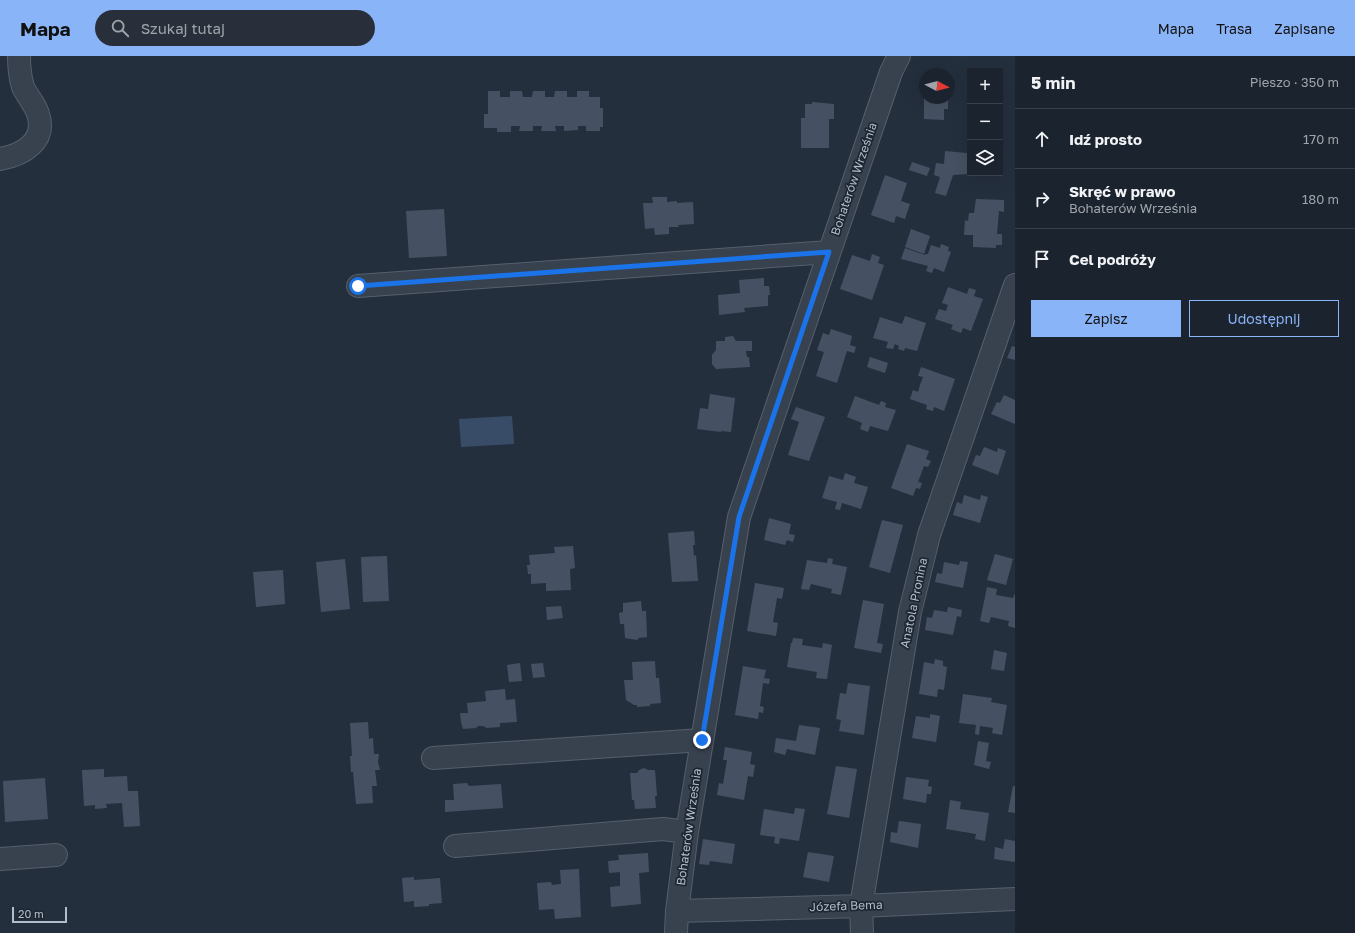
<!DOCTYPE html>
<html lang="pl">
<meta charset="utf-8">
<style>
:root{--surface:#1b232e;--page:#282f3a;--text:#f1f3f6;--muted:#a0a4aa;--line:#39404a;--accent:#8ab4f8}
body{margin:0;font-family:"Golos Text",sans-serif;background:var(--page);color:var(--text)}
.controls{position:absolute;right:12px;top:12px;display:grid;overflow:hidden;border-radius:0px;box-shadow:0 4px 16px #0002}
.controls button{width:36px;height:36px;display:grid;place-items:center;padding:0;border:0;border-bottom:1px solid var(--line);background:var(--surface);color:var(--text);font:20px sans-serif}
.compass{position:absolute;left:919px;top:12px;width:36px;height:36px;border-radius:50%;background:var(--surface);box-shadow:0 4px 16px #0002;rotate:97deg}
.scale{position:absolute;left:12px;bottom:10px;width:55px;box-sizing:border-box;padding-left:4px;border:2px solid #b4bcc9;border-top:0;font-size:11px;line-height:14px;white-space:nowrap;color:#b4bcc9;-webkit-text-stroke:3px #1d2633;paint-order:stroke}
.stop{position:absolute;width:12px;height:12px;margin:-9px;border:3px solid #1a73e8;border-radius:50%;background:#fff}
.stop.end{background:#1a73e8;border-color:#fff;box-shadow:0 1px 4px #0008}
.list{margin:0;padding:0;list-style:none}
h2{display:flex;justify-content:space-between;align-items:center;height:52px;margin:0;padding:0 16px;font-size:17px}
h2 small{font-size:13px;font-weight:400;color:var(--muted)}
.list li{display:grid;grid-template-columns:26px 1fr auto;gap:12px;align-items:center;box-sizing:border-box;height:60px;padding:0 16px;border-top:1px solid var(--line)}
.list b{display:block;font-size:15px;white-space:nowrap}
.list p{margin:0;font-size:13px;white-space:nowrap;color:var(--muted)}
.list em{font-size:13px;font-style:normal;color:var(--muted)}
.actions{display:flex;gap:8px;padding:12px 16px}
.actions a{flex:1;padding:9px 0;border:1px solid var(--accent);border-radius:0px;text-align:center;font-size:14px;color:var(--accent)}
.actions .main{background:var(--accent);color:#111}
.icon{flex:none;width:22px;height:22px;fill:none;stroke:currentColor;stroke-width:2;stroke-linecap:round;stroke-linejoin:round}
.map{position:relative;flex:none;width:1015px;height:877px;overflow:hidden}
header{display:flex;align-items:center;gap:24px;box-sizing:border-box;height:56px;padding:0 20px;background:var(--accent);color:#111}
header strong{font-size:19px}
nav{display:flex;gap:22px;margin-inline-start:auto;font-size:14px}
.search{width:280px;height:36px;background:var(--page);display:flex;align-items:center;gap:10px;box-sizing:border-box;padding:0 14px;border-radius:22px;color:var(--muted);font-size:15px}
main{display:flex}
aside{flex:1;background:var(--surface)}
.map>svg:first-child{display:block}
.water{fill:#394c67}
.building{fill:#455162}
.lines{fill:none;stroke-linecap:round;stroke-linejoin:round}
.minor-casing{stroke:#565f6c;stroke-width:24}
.minor{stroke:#38414e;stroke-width:22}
.route{stroke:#1a73e8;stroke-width:5}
.labels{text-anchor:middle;stroke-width:3.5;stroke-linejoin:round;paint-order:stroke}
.street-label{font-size:12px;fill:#b4bcc9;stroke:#1d2633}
</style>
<header>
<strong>Mapa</strong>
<div class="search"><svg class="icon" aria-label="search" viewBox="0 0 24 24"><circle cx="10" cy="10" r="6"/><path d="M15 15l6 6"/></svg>Szukaj tutaj</div>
<nav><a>Mapa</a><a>Trasa</a><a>Zapisane</a></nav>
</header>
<main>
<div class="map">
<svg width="1015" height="877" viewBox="0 0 1015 877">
<rect width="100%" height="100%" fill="#242f3e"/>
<path class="water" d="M512,360l2,28 -53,3 -2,-28z"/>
<path class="building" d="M968,33h2v23h-2z
M488,35h12v6h10v-6h12l1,6h9l1,-6h12v6h9l1,-6h12v6h10v-6h12v6h11v11h3v19h-3v4h-14v-5h-8v4l-14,1v-5h-9l1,5h-15l1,-5h-9v5h-14l1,-5h-9v6h-14v-4h-13v-14h4z
M924,42h24v11h-4v11l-20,-1z
M812,46l22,2v15h-5v29h-28v-30h4v-14h7z
M945,95l22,2 3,1v20l-17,1 -7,21 -11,-3 5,-16 -6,-2 2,-12 8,1z
M912,106l18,6 -3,8 -18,-6z
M885,119l22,8 -6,18 9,3 -5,15 -9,-3 -2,7 -23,-8z
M652,141h15v5l10,-1v2l16,-1 1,22 -16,1 1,2h-10v7l-14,1 -1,-7 -9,1 -2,-26h10z
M976,143l28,1v12l-5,-1 -2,23h5v11h-6v3l-23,-1v-12h-9l1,-15 3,1 1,-8h5z
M444,153l3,47 -38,2 -3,-47z
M911,173l19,7 -6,18 -19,-7z
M941,188l8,3 -1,4 3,1 -7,20 -10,-4 -2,5 -6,-2 2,-5 -27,-7 4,-11 20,7 1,-1h2l3,-9 9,3z
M872,198l8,3 -2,6 6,2 -12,35 -32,-11 12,-34 18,6z
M764,222v8h5l1,9h-2v11l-24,2 1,4 -26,3 -1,-20 22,-2 -1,-13z
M948,231l19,7 2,-6 7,2 -2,6 9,3 -12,32 -8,-3 -2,5 -10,-4 2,-4 -18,-6 4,-10 7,2 2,-6 -6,-2z
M905,260l21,7 -9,28 -12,-3 -1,3 -6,-2 1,-3 -4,-2 -2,5 -7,-1 2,-6 -15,-4 7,-21 22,7z
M831,273l21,7 -2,9 6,2 -2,6 -7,-2 -10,32 -21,-7 8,-24 -7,-2 6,-17 6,2z
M733,280l3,5h16v10h-6l1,6h2l1,10 -34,2 -4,-5v-9l4,-5v-9h9v-4z
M1012,290l3,1v13l-8,-2z
M870,301l18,6 -3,10 -18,-6z
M921,311l34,12 -11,32 -10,-4 -1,4 -7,-2 1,-4 -17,-6 3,-9 5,2 2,-7 3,-8 -5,-1z
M710,338l25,4 -4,34 -10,-1v1l-24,-3 3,-21 8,1z
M1004,339l11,5v24l-24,-10 6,-12 3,1z
M855,340l24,9 2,-4 5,2 -1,4 11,3 -8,21 -18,-5 -2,6 -8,-3 2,-6 -15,-6z
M796,351l29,10 -16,44 -21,-6 11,-33 -8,-3z
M907,388l22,7 -3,8 5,2 -3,6 -4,-1 -6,16 4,1 -2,6 -4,-1 -3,8 -22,-8z
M984,391l13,5 1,-4 8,3 -8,24 -26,-10 4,-10 4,1z
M845,417l11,4 -2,6 14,4 -7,22 -19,-6 -2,7 -5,-1 2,-7 -15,-4 7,-22 14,4z
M964,439l16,5 1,-5 7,2 -8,26 -27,-8 4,-13 5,2z
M769,462l22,6 -2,10 6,1 -2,7 -6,-2 -2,5 -21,-5z
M882,464l21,5 -13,48 -21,-6z
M694,475l1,14h-2l1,11 2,-1 2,26 -26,1 -4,-49z
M573,490l2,22 -5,1 1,21 -25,1v-8l-15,1v-10h-3l-1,-9h3l-1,-10 26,-2 -1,-6z
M995,498l18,5 -7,26 -19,-5z
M387,500l2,45 -26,1 -2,-45z
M828,502l5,1 -1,5 15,3 -6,28 -10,-2 1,-4 -21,-5 -2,6 -8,-1 6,-29 20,3z
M345,503l5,50 -29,3 -5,-50z
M960,505l8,1 -5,26 -28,-6 2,-9 5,1 2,-12 15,3z
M283,514l2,34 -29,3 -3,-35z
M755,527l29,5 -2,11 -5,-1 -4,24 5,1 -2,13 -29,-5z
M987,531l10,2 -1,6 17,3 2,-5v35l-7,-2 1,-5 -18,-4 -2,6 -9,-2z
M863,544l21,4 -7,39 6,1 -2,9 -27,-5z
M641,545l1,10h4l1,26 -8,1 -2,2 -12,-2 -1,-14h-4l-1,-11 4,-1v-9z
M561,550l2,12 -16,2 -1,-13z
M948,551l14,3 -1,7 -4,-1 -4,19 -28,-5 2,-13 5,1 2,-8 13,2z
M793,582l10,1 -1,6 20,3 1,-5 9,2 -5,34 -11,-1 1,-6 -30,-5 4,-24h1z
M994,594l13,3 -3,18 -13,-2z
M935,603l8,2v5l4,1 -3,23 -6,-1 -1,8 -18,-3 5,-32 10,2z
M655,605l1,17h3l2,25 -11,1v2l-13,1v-2h-3l-8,-5 -2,-20h9l-1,-18z
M520,607l2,18 -13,1 -2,-17z
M543,607l2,14 -12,1 -2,-14z
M743,610l23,4 -2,8 6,1 -1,5 -6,-1 -3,23 4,1 -1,6 -4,-1 -1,7 -23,-4z
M848,627l22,3 -6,49 -25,-4 2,-11 -5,-1 4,-26 6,1z
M505,633l1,11 9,-1 2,23 -17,1v4l-13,1 -4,-2h-5l-2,2 -13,1 -2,-7 -1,-9h8l-1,-10 19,-2 -1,-10z
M963,638l29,4 -1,4 16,3 -5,30 -10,-2 1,-5 -13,-2 -1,9 -4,-1 1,-9 -17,-2z
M930,658l10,2 -4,26 -24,-4 4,-22 14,2z
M368,666l1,17 4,-1 1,16h5l-1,8 2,8h-5l2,16h-5l1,17 -17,1 -3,-32h-2l-1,-16h2l-2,-33z
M799,669l21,3 -5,27 -28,-6 -2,6 -11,-3 2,-14 20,3z
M978,685l11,2 -3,18 5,1 -2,7 -15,-4z
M725,691l27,5 -2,12 5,1 -2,12 -5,-1 -4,24 -27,-5 2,-12 4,1 4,-24h-4z
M836,710l21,3 -8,49 -22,-4z
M644,712l4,2h7l2,26h-2l1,12 -21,1 -1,-9h-2l-2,-27h7l2,-3z
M104,713v8l23,-1 1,15h10l2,35 -16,1 -2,-24 -16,1 1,4 -12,1v-4l-11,1 -2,-36z
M906,721l23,3 -1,6 4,1 -1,7h-4l-1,9 -23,-4z
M45,722l3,41 -43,3 -2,-41z
M467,727l2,3 32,-2 2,24 -58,4v-12h9l-1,-16z
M1013,730h2v27l-7,-1z
M950,744l11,2 -1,7 29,4 -4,28 -10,-2 1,-5 -30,-5z
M795,752l10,1 -6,32 -19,-3 -1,6 -5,-1 1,-6 -15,-2 4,-26 30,5z
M899,765l22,3 -3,24 -28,-6 1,-10 6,1z
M703,783l32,5 -3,20 -22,-3 -1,4 -10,-1z
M1005,783l10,2v21l-21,-3 1,-12 8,2z
M808,796l26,4 -5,26 -26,-5z
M648,797l1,19 -10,1 2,31 -30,3 -1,-20 10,-1v-14l-11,1 -1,-12 11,-1 -1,-5z
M579,813l2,48 -26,2 -1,-10 -15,1 -2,-27 14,-1 1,3 9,-1 -1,-14z
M414,821v3l26,-2 2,25 -13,1v2l-15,1v-6l-10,1 -2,-24z"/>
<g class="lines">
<g class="minor-casing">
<path id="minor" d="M0,103c23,-4 47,-18 38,-45 -3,-10 -11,-18 -15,-27 -3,-10 -4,-20 -4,-31
M358,230l471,-34
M433,702l269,-18
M455,790l208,-17 24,3
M0,803l56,-4
M677,855l184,-5 154,-7
M676,877l1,-22 10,-79 52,-315 152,-445 8,-16
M862,877l-1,-27 49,-294 19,-77 86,-250"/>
</g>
<use href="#minor" class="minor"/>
</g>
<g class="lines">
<path class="route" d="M358,230l471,-34 -90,265 -37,223"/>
</g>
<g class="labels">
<g class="street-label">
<text transform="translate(854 123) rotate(-71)" y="4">Bohaterów Września</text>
<text transform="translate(914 547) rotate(-78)" y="4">Anatola Pronina</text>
<text transform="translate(689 771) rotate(-82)" y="4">Bohaterów Września</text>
<text transform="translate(846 850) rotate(-2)" y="4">Józefa Bema</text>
</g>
</g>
</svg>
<div class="controls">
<button>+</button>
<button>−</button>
<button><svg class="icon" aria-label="layers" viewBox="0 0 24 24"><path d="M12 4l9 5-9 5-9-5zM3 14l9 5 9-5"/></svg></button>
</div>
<svg class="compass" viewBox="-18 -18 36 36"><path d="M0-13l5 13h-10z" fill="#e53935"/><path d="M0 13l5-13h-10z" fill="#a0a4aa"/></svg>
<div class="scale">20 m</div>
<div class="stop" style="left:358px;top:230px"></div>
<div class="stop end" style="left:702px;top:684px"></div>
</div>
<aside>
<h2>5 min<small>Pieszo · 350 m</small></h2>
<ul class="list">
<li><svg class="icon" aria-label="ahead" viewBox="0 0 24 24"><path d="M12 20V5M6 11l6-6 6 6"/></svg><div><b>Idź prosto</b></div><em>170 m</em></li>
<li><svg class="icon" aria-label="right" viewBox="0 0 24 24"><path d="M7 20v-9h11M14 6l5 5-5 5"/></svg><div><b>Skręć w prawo</b><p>Bohaterów Września</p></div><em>180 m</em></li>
<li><svg class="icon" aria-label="arrive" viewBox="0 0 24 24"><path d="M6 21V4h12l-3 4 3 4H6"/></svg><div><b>Cel podróży</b></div></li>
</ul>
<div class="actions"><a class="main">Zapisz</a><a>Udostępnij</a></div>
</aside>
</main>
